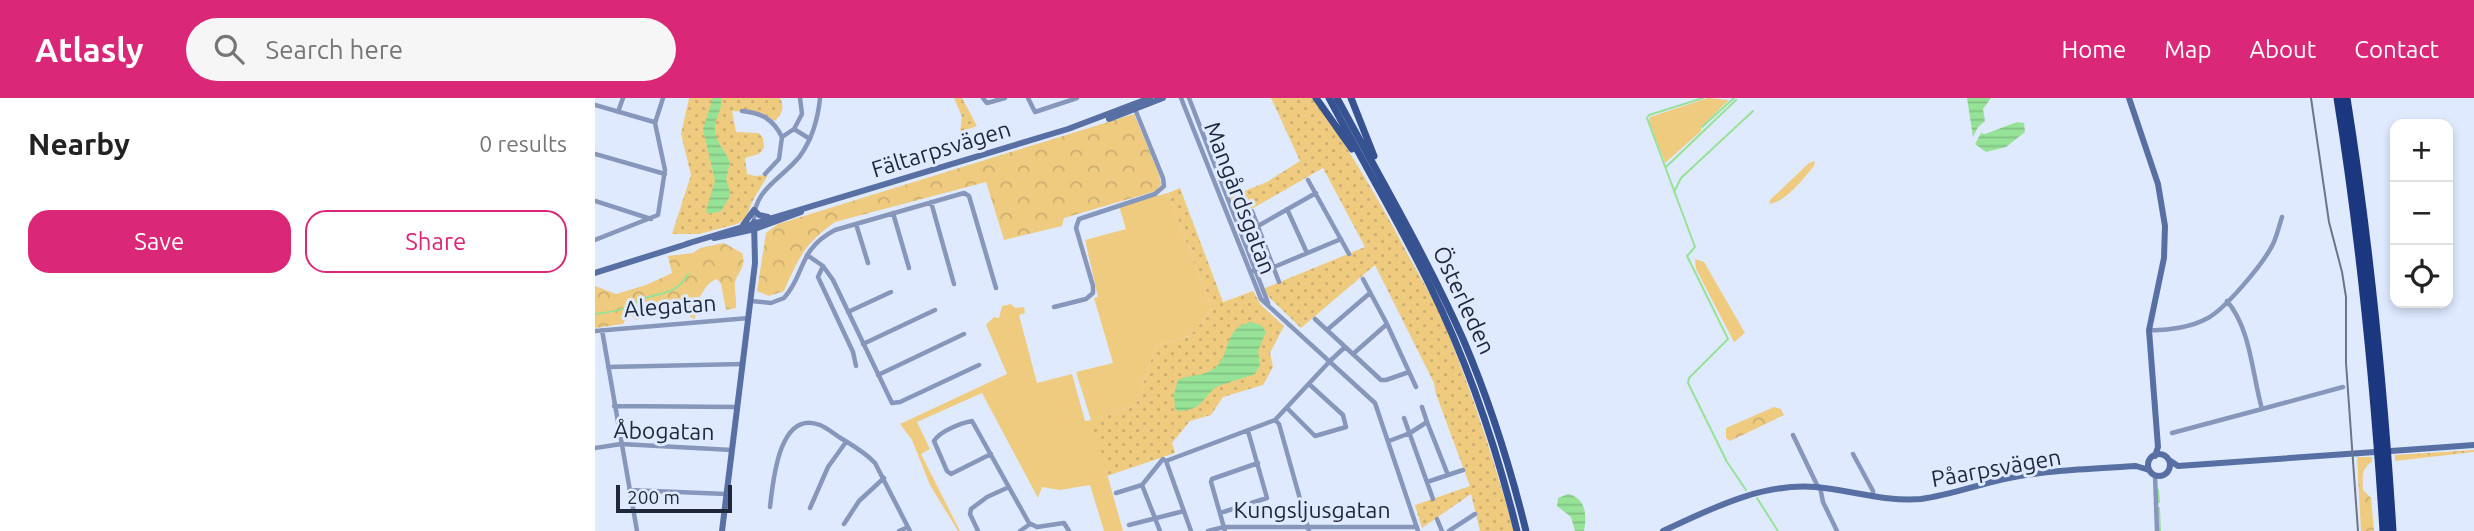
<!DOCTYPE html>
<meta charset="utf-8">
<style>
:root{--surface:#fff;--page:#f6f6f6;--text:#222;--muted:#767676;--line:#e0e0e0;--accent:#db2777}
body{margin:0;font-family:Ubuntu,sans-serif;background:var(--page);color:var(--text)}
.controls{position:absolute;right:21px;top:21px;display:grid;overflow:hidden;border-radius:14px;box-shadow:0 4px 10px #0003}
.controls button{width:63px;height:63px;display:grid;place-items:center;padding:0;border:0;border-bottom:2px solid var(--line);background:var(--surface);color:var(--text);font:35px sans-serif}
.scale{position:absolute;left:21px;bottom:18px;width:116px;box-sizing:border-box;padding-left:7px;border:4px solid #1f283b;border-top:0;font-size:19px;line-height:24px;white-space:nowrap;color:#1f283b;-webkit-text-stroke:5px #dfeaff;paint-order:stroke}
.list{margin:0;padding:0;list-style:none}
h2{display:flex;justify-content:space-between;align-items:center;height:91px;margin:0;padding:0 28px;font-size:30px}
h2 small{font-size:23px;font-weight:400;color:var(--muted)}
.actions{display:flex;gap:14px;padding:21px 28px}
.actions a{flex:1;padding:16px 0;border:2px solid var(--accent);border-radius:21px;text-align:center;font-size:24px;color:var(--accent)}
.actions .main{background:var(--accent);color:#fff}
.icon{flex:none;width:38px;height:38px;fill:none;stroke:currentColor;stroke-width:2;stroke-linecap:round;stroke-linejoin:round}
.map{position:relative;flex:none;width:1879px;height:433px;overflow:hidden}
header{display:flex;align-items:center;gap:42px;box-sizing:border-box;height:98px;padding:0 35px;background:var(--accent);color:#fff}
header strong{font-size:33px}
nav{display:flex;gap:38px;margin-inline-start:auto;font-size:24px}
.search{width:490px;height:63px;background:var(--page);display:flex;align-items:center;gap:18px;box-sizing:border-box;padding:0 24px;border-radius:38px;color:var(--muted);font-size:26px}
main{display:flex}
aside{flex:1;background:var(--surface)}
.map>svg:first-child{display:block}
.grass{fill:#efcb80}
.forest{fill:url(#forest-crowns)}
.park{fill:url(#park-dots)}
.water{fill:url(#water-rules)}
.lines{fill:none;stroke-linecap:round;stroke-linejoin:round}
.stream{stroke:#96e297;stroke-width:2}
.street{stroke:#8697bb;stroke-width:4.5}
.secondary{stroke:#576fa3;stroke-width:6}
.primary{stroke:#365290;stroke-width:7}
.highway{stroke:#1b377f;stroke-width:9}
.rail{stroke:#6c768a;stroke-width:2}
.labels{text-anchor:middle;stroke-width:6;stroke-linejoin:round;paint-order:stroke}
.street-label{font-size:23px;fill:#1f283b;stroke:#dfeaff}
</style>
<header>
<strong>Atlasly</strong>
<div class="search"><svg class="icon" aria-label="search" viewBox="0 0 24 24"><circle cx="10" cy="10" r="6"/><path d="M15 15l6 6"/></svg>Search here</div>
<nav><a>Home</a><a>Map</a><a>About</a><a>Contact</a></nav>
</header>
<main>
<aside>
<h2>Nearby<small>0 results</small></h2>
<ul class="list">
</ul>
<div class="actions"><a class="main">Save</a><a>Share</a></div>
</aside>
<div class="map">
<svg width="1879" height="433" viewBox="0 0 1879 433">
<defs>
<pattern id="forest-crowns" width="20" height="18" patternUnits="userSpaceOnUse" patternTransform="scale(1.75)"><rect width="20" height="18" fill="#efcb80"/><path d="M2 6a3 3 0 1 1 6 0M12 15a3 3 0 1 1 6 0" fill="none" stroke="#ccae70"/></pattern>
<pattern id="park-dots" width="8" height="8" patternUnits="userSpaceOnUse" patternTransform="scale(1.75)"><rect width="8" height="8" fill="#efcb80"/><path d="M2 2h.1M6 6h.1" fill="none" stroke="#ccae70" stroke-width="1.8" stroke-linecap="round"/></pattern>
<pattern id="water-rules" width="6" height="5" patternUnits="userSpaceOnUse" patternTransform="scale(1.75)"><rect width="6" height="5" fill="#96e297"/><path d="M0 2.5h6" fill="none" stroke="#81c283"/></pattern>
</defs>
<rect width="100%" height="100%" fill="#dfeaff"/>
<path class="grass" d="M1113,0l21,2 -28,27v4l-36,32 -16,-42 1,-4z
M573,95l44,117 -22,26 -34,10 -20,59 -44,15 31,111h-19l-14,-46 -30,5 -18,-3 -4,11 -56,-105 -65,29 13,27 -9,5 39,77h-2l-28,-46 -18,-45 -12,-16 107,-50 -21,-49 8,-8 5,1 3,-12 9,-2 4,4 9,-1 1,6 -6,2 18,68 35,-9 13,47 6,-1 -15,-48 37,-9 -19,-65 4,-1 -13,-57 41,-11 -7,-23z
M1100,161l9,3 41,71 -11,9 -38,-73z"/>
<path class="forest" d="M539,16l25,60 2,10 -5,7 -92,27 -2,8 -58,14 -18,-58 -151,40c-31,22 -36,36 -51,69l-15,5 -12,-5 9,-58 12,-9z
M1220,63l-1,5c-11,13 -28,36 -45,38l1,-4 39,-37z
M129,145l18,10c5,14 -4,18 -7,29 -1,7 2,18 1,26l-10,2 -5,-26 -4,-5c-14,5 -13,17 -24,25l3,8 -1,7 -5,-2 -4,-12h-4l-5,8 -10,7 -16,-4 -15,4 -4,-4h-4l-5,8 -28,4v-42l21,8 30,-9 26,-12 -4,-17 25,-3 7,-5z
M1179,309l7,2 3,6 -54,26 -4,-3v-10z
M1879,352v2l-79,9v-6z
M1762,359h15v5c-12,7 -9,16 -9,28l8,8 3,33h-13z"/>
<path class="park" d="M94,0h91c5,9 2,16 -5,23l-13,-8 -30,-2 4,21 23,1 4,5 1,10 -5,6 -14,4 2,16 8,2 13,-1 -16,27 -6,16 -9,6 -38,10h-27l19,-59 -10,-41z
M359,0h8l15,28 -17,6 2,-15z
M676,0h43c34,50 65,101 93,155 11,20 23,40 33,61 30,71 53,143 74,217h-34l-9,-37 -49,34 -7,-23 55,-19 -34,-92 -2,-11 -59,-118 -74,63 -32,-31 -6,-8 102,-42 -42,-79 -87,50 -7,-21 38,-15 33,-21z
M585,90l43,114 30,-11 8,14 23,21 -14,27 3,14 -10,18 -40,12 -12,18 -21,6 -18,22 3,10 -68,23 -16,-56 45,-15 20,-59 34,-10 22,-26 -44,-117z"/>
<path class="water" d="M118,0h8c1,13 -4,16 -6,27 -2,14 10,25 15,37l-4,17 4,13 -1,6 -8,13 -12,3 -3,-3 9,-30 -12,-52z
M1372,0h24l-8,11 2,12 -7,6 -5,10z
M1422,24l7,1 1,9 -19,15 -20,5 -11,-8 6,-11 4,1z
M656,224l10,3 5,7 -8,19 2,14 -5,9 -37,12c-17,11 -13,24 -40,25l-3,-3 -1,-13 4,-15c11,-6 26,-3 37,-12 17,-14 7,-40 36,-46z
M973,396c18,4 19,21 16,37h-9l-4,-14 -14,-11 1,-8z"/>
<g class="lines">
<path class="stream" d="M1108,0l-54,17 -2,3 48,129 -8,9 41,83 -39,39 -1,5 39,79 19,28
M1107,29l32,-29
M1071,69l70,-67
M1079,94l7,-14 72,-67
M0,216c11,-2 23,-2 32,-7 5,-2 9,-6 15,-8 18,-6 36,-5 46,-25
M1563,392l1,12
M1162,400l21,33
M1564,410l1,23"/>
<path class="street" d="M205,0l2,16 -8,15 16,10
M388,0l4,5 18,-5
M433,0l7,14 42,-14
M586,0l80,201 114,104 43,128
M594,0l79,205
M0,7l59,17
M147,13c20,2 31,8 40,26l12,-8
M23,14l5,-14
M0,56l70,20
M170,76l14,-15 3,-22
M713,82l41,74
M0,103l56,18
M336,104l23,82
M692,111l20,44
M657,113l27,71
M298,115l16,55
M159,124c-1,-33 28,-43 46,-66 12,-17 18,-37 20,-58
M261,126l12,39
M663,128l58,-33
M0,142l63,-25 7,-45 -10,-47 8,-25
M212,157l16,11 10,14 59,123 8,-1 79,-37
M228,168l-5,11 35,75 3,14
M679,169l67,-28
M658,173l19,-8
M768,181l24,45 29,63
M156,203l20,2 13,-5c22,-24 13,-48 51,-68l129,-37 5,3 27,92
M1632,203c24,28 25,73 35,108l81,-22
M459,209l32,-8 7,-6v-7l-17,-58 3,-9 76,-25 9,-8 -1,-8 -28,-69 1,-3
M253,214l43,-20
M720,221l66,61h5l23,-8
M7,232l35,201
M732,232l43,-37
M1554,232c18,1 43,-3 59,-12 18,-10 56,-55 65,-74 4,-8 6,-18 9,-27
M0,233l154,-13
M268,246l72,-34
M758,256l34,-30
M735,263l15,-14
M13,269l135,-3
M283,277l86,-41
M19,308l123,1
M692,310l28,28 31,-9 -3,-12 -34,-31
M809,320l29,81
M680,322l4,4 30,107
M832,324l21,53
M1577,335l90,-24
M1198,337l25,52
M794,343l21,-8 17,-11 -5,-15
M0,350l26,-4 111,6
M396,356l-40,20 -4,-3 -13,-30c6,-10 27,-18 38,-20l57,102 8,4 27,-4 5,8
M1258,356l20,37v6
M571,363l109,-41 55,-59
M1560,377l2,56
M832,384l36,-12
M547,387l18,46
M1225,389l3,15 14,29
M34,392l97,4
M521,395l26,-8 21,-26 3,2 25,70
M175,409c3,-26 9,-98 50,-82 7,3 13,8 19,12 13,8 26,15 36,26l35,68
M215,410l18,-41 18,-25
M625,415l47,-15 -19,-67
M842,421l5,12
M249,426l15,-23 25,-23
M534,427l55,-14
M304,433l9,-4
M383,433l-8,-17 1,-5 16,-12 22,-10
M425,433l10,-7
M613,433l16,-4h193
M630,433l-14,-49 1,-3 46,-16
M854,433l26,-17"/>
<path class="secondary" d="M1534,0l29,86 7,42 -1,32 -15,72 9,117 -3,9
M514,21l54,-21
M148,127l11,-15 5,5 9,2
M119,140l41,-9 46,-17
M91,146l382,-115 82,-31
M0,175l95,-30
M1796,353l83,-6
M1553 367a11 11 0 1 1 22 0a11 11 0 1 1-22 0Z
M1574,362l9,6 197,-14
M127,433l33,-268 -1,-41
M1068,433c48,-22 97,-48 152,-44 36,3 69,15 106,12 30,-4 58,-15 88,-21 41,-8 85,-9 127,-12l13,4"/>
<path class="primary" d="M721,0l36,51
M734,0c33,63 70,124 101,188 39,79 66,160 87,245
M742,0c43,80 89,158 126,241 26,61 47,127 63,192
M756,0l23,58"/>
<path class="highway" d="M1743,0c23,144 37,288 46,433
M1751,0c23,144 37,288 46,433"/>
<path class="rail" d="M1716,0l18,124 13,50 4,25v66l12,168"/>
</g>
<g class="labels">
<g class="street-label">
<text transform="translate(346 51) rotate(-17)" y="8">Fältarpsvägen</text>
<text transform="translate(645 100) rotate(69)" y="8">Mangårdsgatan</text>
<text transform="translate(869 202) rotate(65)" y="8">Österleden</text>
<text transform="translate(75 208) rotate(-4)" y="8">Alegatan</text>
<text transform="translate(69 333) rotate(1)" y="8">Åbogatan</text>
<text transform="translate(1401 370) rotate(-10)" y="8">Påarpsvägen</text>
<text x="717" y="420">Kungsljusgatan</text>
</g>
</g>
</svg>
<div class="controls">
<button>+</button>
<button>−</button>
<button><svg class="icon" aria-label="locate" viewBox="0 0 24 24"><circle cx="12" cy="12" r="6"/><path d="M12 2v4M12 18v4M2 12h4M18 12h4"/></svg></button>
</div>
<div class="scale">200 m</div>
</div>
</main>
